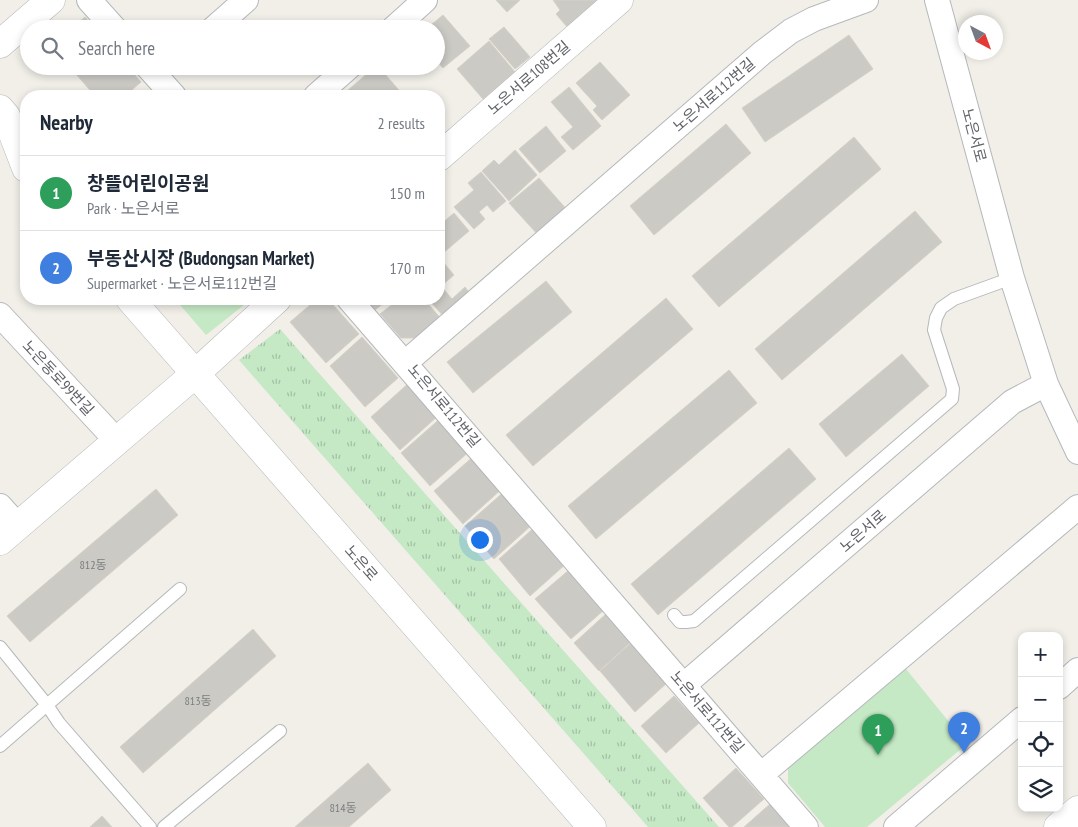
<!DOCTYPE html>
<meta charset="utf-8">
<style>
:root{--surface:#fff;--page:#f6f6f7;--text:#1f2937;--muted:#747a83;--line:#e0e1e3;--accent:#ea4335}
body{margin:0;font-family:"PT Sans Narrow","Noto Sans KR",sans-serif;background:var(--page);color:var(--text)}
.controls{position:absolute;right:15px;bottom:15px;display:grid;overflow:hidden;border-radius:10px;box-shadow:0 2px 8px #0003}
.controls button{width:45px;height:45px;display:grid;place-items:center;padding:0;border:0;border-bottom:1px solid var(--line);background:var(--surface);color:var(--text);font:25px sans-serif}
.compass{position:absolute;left:958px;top:15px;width:45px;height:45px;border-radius:50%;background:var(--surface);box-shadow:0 2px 8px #0003;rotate:139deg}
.you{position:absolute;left:479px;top:539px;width:18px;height:18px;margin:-12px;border:4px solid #fff;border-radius:50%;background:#1a73e8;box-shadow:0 0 0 8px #1a73e833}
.badge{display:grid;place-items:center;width:32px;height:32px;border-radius:50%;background:var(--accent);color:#fff;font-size:16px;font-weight:700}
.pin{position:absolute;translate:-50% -41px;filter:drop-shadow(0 1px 2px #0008)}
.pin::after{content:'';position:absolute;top:26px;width:18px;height:15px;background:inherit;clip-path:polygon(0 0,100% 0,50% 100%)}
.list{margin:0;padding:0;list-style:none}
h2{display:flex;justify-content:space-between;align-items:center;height:65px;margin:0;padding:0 20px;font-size:21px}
h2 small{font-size:16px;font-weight:400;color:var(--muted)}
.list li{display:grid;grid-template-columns:32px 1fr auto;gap:15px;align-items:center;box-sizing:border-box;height:75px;padding:0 20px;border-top:1px solid var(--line)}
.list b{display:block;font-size:19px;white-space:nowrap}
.list p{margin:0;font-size:16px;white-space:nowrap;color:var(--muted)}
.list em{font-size:16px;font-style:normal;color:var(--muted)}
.icon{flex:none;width:28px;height:28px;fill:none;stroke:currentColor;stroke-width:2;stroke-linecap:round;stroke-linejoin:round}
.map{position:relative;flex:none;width:1078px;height:827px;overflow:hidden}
.search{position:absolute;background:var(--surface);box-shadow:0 2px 8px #0003;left:20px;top:20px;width:425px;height:55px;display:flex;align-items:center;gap:12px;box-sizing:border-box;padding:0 18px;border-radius:28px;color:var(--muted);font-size:19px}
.panel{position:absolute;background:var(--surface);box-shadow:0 2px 8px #0003;left:20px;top:90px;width:425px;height:215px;border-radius:20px}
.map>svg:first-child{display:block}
.grass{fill:url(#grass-tufts)}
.park{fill:#c5e8c5}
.building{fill:#cccac5;stroke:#d6d1c6}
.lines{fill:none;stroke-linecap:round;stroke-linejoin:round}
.service-casing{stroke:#b5b8bc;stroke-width:14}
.minor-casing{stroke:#b5b8bc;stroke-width:26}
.tertiary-casing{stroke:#b5b8bc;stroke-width:29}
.service{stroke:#fff;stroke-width:12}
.minor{stroke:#fff;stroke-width:24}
.tertiary{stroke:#fff;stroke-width:28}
.labels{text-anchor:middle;stroke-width:5;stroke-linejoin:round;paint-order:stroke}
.number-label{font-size:12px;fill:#7a7d7f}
.street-label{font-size:15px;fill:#5f6368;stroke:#fff}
</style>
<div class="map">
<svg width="1078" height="827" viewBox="0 0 1078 827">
<defs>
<pattern id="grass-tufts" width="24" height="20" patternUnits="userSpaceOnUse" patternTransform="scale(1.25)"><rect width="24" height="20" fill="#c5e8c5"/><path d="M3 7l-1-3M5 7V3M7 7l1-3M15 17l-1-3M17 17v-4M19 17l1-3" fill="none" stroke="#a3c0a4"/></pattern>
</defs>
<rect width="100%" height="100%" fill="#f1efe8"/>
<path class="grass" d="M280,329l439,498h-71l-409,-467z"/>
<path class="park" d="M175,299h73l1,2 -43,34z
M906,669l61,75 -100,83h-42l-37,-44v-16z"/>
<path class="building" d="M496,0h24l-13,12z
M553,0h44v3l-29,25 -12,-14 4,-4z
M443,15l27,31 -27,22 -7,-8v-31h-10z
M85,17l10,12h-24z
M504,27l26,30 -15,12 -26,-30z
M849,35l24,34 -108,73 -23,-34z
M489,41l26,31 -32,27 -26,-30z
M600,62l30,33 -28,25 -9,-10 4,-4 -21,-23z
M69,66h58l14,16 -16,14h-30z
M376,66h2l26,30h-53l-4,-5z
M569,87l32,39 -28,24 -12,-13 12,-10 -22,-25z
M726,124l25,29 -97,82 -24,-29z
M546,126l20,25 -26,22 -21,-24z
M854,137l27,32 -162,138 -27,-31z
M515,150l22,25 -28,26 -27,-30 12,-11 5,5z
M481,172l25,29 -13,11 -6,-7 -8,7 6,7 -11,10 -20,-22 20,-17 -6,-7z
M539,178l29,33 -29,25 -30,-33z
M915,211l27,31 -160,138 -27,-31z
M454,213l15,18 -27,23 -3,-4v-26l1,1z
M443,262l11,13 -13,11 11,13 13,-12 6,8 -26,23 -17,-19h11v-33z
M546,281l26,31 -99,81 -26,-31z
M666,298l27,31 -160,137 -27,-31z
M317,299h11l31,35 -33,29 -36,-41z
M366,299h23l-14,11z
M399,299h25l18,21 -20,18h-21l-21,-24z
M362,337l36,41 -33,29 -35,-41z
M902,354l27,32 -83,71 -27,-33z
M729,370l28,33 -161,136 -28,-33z
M411,381l29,33 -40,36 -29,-33z
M442,417l29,33 -41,36 -29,-33z
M789,448l27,31 -158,136 -27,-31z
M475,455l29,32 -41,37 -29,-33z
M156,489l22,26 -148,127 -23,-26z
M506,490l28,33 -40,36 -29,-33z
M536,526l31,37 -37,33 -31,-37z
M569,570l35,40 -33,29 -36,-40z
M607,613l25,28 -33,30 -25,-28z
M253,629l23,27 -133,117 -23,-26z
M632,642l36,40 -33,30 -35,-41z
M674,696l25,27 -33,30 -25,-27z
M368,763l23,27 -42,37h-54z
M736,768l28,31 -32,28h-3l-26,-29z
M770,804l20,23h-46z
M102,816l10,11h-22z"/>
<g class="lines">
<g class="service-casing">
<path id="service" d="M674,615l6,7h6l8,-1 258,-222 1,-10 -19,-59 2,-12 5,-10 13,-9 58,-21
M0,647l47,58 12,18 91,104
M0,746l180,-157
M164,827l116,-96"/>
</g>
<g class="minor-casing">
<path id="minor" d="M89,0l26,29
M937,0l75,278 34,106 32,68
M213,29l33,-29
M393,29l32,-29
M147,66l27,30
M316,96l34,-30
M349,299l457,528
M0,315l117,126
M405,363l357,-310 29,-22 23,-12 52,-19
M0,506l18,20
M684,685l328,-283 34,-18
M1059,687l19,-17
M762,774l316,-267
M896,827l126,-108"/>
</g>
<g class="tertiary-casing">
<path id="tertiary" d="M0,44l51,-44
M0,109l6,7 20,52
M439,157l180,-157
M130,299l462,528
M0,541l195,-167 82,-75
M1058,827l20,-17"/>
</g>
<use href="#service" class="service"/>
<use href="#minor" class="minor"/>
<use href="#tertiary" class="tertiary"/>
</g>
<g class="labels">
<g class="number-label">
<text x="93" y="569">812동</text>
<text x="198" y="705">813동</text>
<text x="343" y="812">814동</text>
</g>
<g class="street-label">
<text transform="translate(529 78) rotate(-41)" y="5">노은서로108번길</text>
<text transform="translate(714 95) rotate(-41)" y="5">노은서로112번길</text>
<text transform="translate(974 135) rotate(75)" y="5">노은서로</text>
<text transform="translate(58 378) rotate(47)" y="5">노은동로99번길</text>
<text transform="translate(444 406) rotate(50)" y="5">노은서로112번길</text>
<text transform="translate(863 531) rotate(-41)" y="5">노은서로</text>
<text transform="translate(361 563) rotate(49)" y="5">노은로</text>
<text transform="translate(707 712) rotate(49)" y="5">노은서로112번길</text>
</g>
</g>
</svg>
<div class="controls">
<button>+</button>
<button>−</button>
<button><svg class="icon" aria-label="locate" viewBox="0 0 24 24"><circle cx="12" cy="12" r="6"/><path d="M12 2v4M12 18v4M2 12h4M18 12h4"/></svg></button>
<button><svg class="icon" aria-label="layers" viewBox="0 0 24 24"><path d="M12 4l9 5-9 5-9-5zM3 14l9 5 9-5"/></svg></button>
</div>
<svg class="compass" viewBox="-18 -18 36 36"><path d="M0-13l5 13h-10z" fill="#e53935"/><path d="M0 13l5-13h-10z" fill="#747a83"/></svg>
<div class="you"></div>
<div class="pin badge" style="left:878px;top:755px;background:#2e9e5b">1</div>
<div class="pin badge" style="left:964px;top:753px;background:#3f7fe0">2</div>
<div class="search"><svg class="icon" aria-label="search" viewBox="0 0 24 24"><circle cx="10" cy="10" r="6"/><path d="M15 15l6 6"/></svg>Search here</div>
<section class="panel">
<h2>Nearby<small>2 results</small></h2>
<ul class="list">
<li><span class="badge" style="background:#2e9e5b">1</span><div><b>창뜰어린이공원</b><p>Park · 노은서로</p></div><em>150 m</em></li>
<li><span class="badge" style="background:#3f7fe0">2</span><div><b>부동산시장 (Budongsan Market)</b><p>Supermarket · 노은서로112번길</p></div><em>170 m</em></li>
</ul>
</section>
</div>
